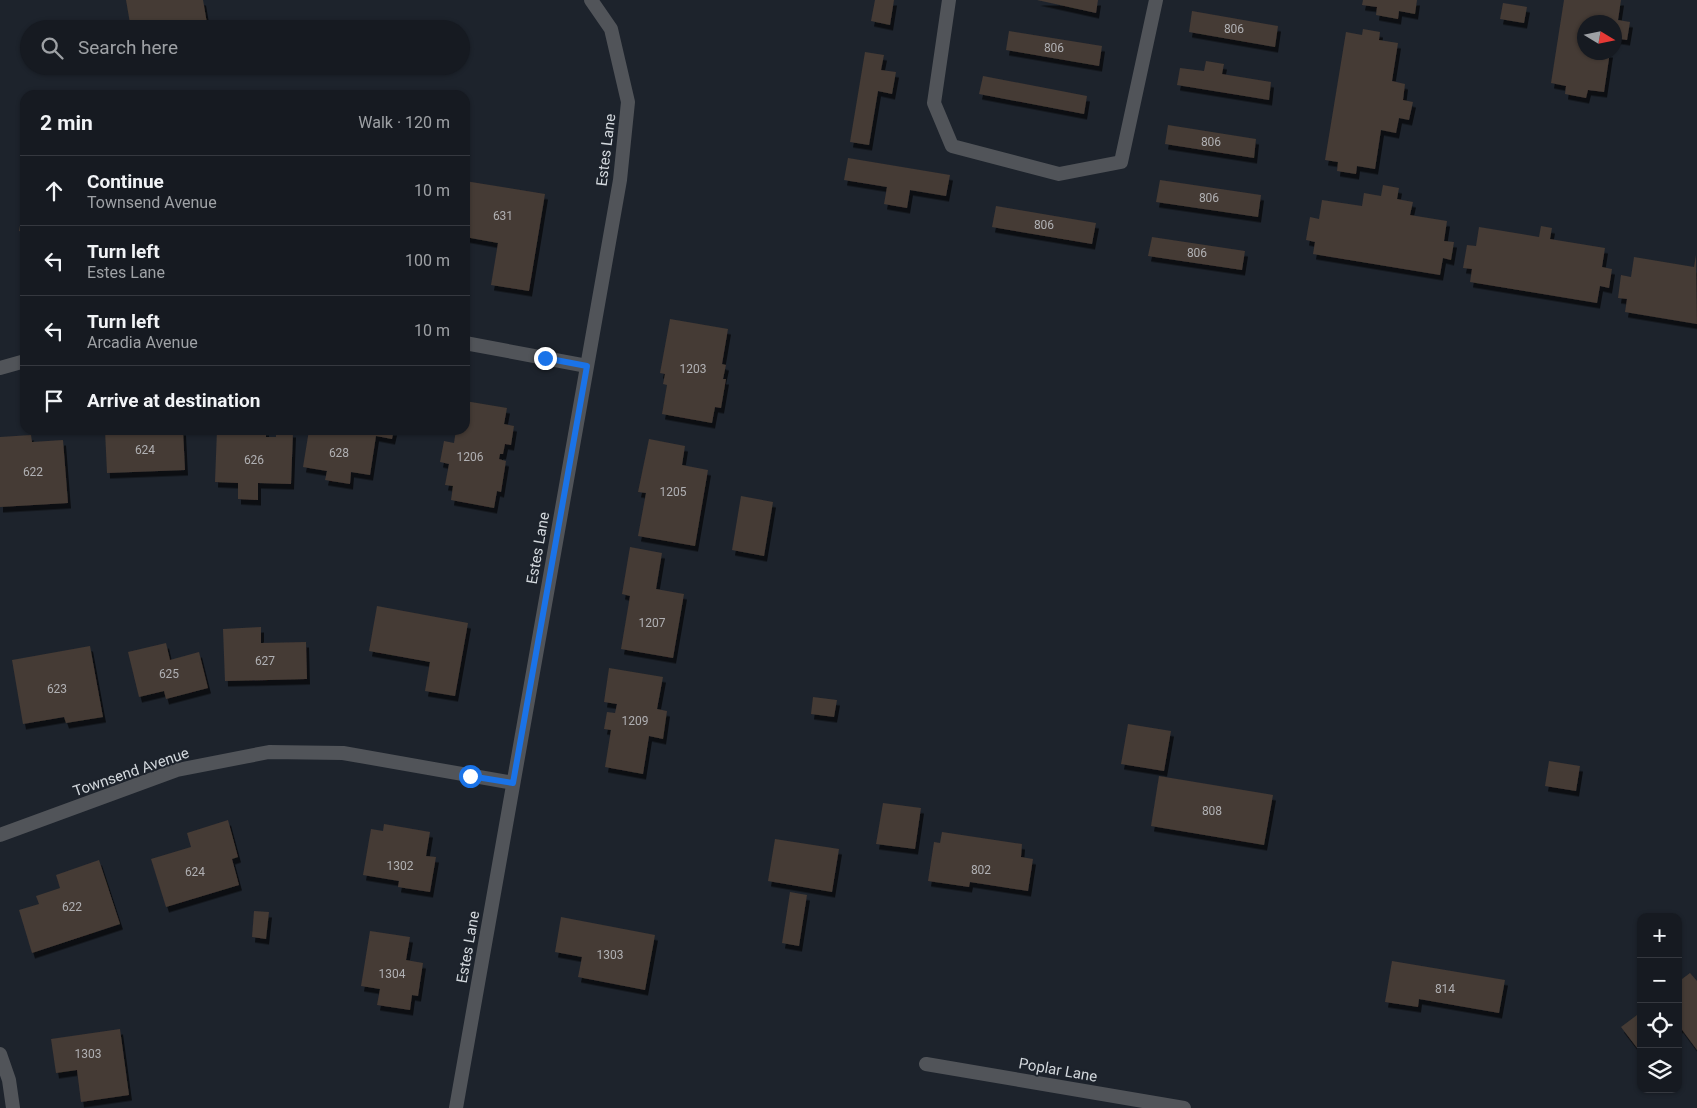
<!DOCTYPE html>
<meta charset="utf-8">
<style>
:root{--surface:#161a21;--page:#23272e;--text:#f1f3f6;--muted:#9ea1a5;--line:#35383f}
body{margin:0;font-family:Roboto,sans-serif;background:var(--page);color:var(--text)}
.controls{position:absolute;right:15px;bottom:15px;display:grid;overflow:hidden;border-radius:10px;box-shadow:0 1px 4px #0004}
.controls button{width:45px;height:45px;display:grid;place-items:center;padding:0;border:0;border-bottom:1px solid var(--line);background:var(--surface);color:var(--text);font:25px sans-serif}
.compass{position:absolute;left:1577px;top:15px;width:45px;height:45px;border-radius:50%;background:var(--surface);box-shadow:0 1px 4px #0004;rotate:100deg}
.stop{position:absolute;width:15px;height:15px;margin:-11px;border:4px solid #1a73e8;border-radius:50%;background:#fff}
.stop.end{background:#1a73e8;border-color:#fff;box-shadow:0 1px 5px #0008}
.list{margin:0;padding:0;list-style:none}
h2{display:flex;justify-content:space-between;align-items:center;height:65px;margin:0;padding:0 20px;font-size:21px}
h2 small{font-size:16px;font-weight:400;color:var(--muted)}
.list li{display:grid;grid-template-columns:32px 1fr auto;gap:15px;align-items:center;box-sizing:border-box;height:70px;padding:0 20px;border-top:1px solid var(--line)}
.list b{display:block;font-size:19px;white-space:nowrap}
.list p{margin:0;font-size:16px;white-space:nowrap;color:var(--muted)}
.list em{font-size:16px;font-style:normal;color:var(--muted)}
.icon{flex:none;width:28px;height:28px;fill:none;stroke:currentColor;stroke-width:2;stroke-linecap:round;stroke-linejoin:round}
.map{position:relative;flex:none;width:1697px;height:1108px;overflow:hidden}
.search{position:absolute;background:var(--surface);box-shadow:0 1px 4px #0004;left:20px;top:20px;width:450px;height:55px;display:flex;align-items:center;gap:12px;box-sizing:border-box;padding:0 18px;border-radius:28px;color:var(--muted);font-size:19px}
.panel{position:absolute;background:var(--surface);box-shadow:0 1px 4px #0004;left:20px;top:90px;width:450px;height:345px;border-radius:15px}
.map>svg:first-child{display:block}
.building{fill:#453a34;filter:url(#shadow)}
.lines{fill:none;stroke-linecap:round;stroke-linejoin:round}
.minor{stroke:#515459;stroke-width:14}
.route{stroke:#1a73e8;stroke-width:6}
.labels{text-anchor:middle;stroke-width:4;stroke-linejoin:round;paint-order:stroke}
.number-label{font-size:12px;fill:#b0b0b3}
.street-label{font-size:15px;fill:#d3d8dd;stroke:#1d232c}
</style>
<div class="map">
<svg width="1697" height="1108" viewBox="0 0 1697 1108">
<defs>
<filter id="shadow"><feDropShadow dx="3" dy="5.5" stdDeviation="0" flood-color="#0009"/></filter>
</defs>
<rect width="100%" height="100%" fill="#1d232c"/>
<path class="building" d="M126,0h77l5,29h-77z
M875,0h19l-4,25 -19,-4z
M1037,0h61l-2,13z
M1363,0h54l-2,14 -16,-3 -1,8 -22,-4 1,-8 -15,-2z
M1564,0h57l-3,20 12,2 -3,18 -13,-2v-16h-30v30h26l-6,40 -16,-2 -2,8 -21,-4 1,-8 -15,-3z
M1503,3l24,4 -3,16 -24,-4z
M1192,11l86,15 -3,21 -86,-15z
M1363,29l17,3 -1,8 19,3 -6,38 13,3 -2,16 10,2 -4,18 -10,-2 -3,15 -15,-3 -6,39 -18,-3 -1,8 -19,-3 1,-9 -13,-2 21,-128 16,3z
M1009,31l93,15 -3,20 -93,-16z
M865,52l19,3 -3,15 15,2 -4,22 -14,-3 -9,54 -19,-3z
M1206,61l18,3 -2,10 49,8 -2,18 -92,-15 3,-17 24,3z
M983,76l104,20 -3,18 -105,-20z
M1168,125l88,14 -2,19 -89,-14z
M848,158l102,17 -4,21 -36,-6 -3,18 -23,-4 3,-17 -43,-7z
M1160,180l101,15 -3,22 -102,-15z
M465,181l80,13 -16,97 -38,-6 7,-42 -33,-6z
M1383,185l16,3 -2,11 16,3 -3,13 37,6 -3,20 10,1 -3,18 -8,-2 -3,17 -127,-21 2,-12 -9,-2 4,-23 9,2 3,-19 40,6 2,-13 17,3z
M24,203h1v29l-6,-1z
M996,206l100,17 -4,21 -100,-17z
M1541,226l11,2 -2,11 55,9 -3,19 10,2 -3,19 -9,-2 -3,17 -127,-21 2,-13 -9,-1 4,-23 9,1 3,-19 60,10z
M1152,237l93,14 -3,19 -94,-14z
M1696,255l1,69 -72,-12 2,-13 -9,-1 3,-23 10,2 3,-20 60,10z
M670,319l58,10 -6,35 4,1 -3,14h3l-5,29 -6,-1 -3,16 -50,-9 5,-29 -4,-1 2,-10 -5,-1z
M465,401l42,7 -3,16 10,2 -3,19 -6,-1 -2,10h-3l-1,5 7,2 -5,31 -4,-1 -3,17 -43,-8 2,-14 -8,-1 4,-21 -9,-2 4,-21 10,2 2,-13h9z
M105,430h78l2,40 -78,3z
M217,430h49v7h10v-6l17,1 -2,52 -33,-1v17l-20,-1v-16l-23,-1z
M309,430h85l-2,9 -16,-3 -6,39 -19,-3 -1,12 -25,-4 2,-9 -24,-4z
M31,435l1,7 31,-2 5,63 -68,4v-70z
M649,439l36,7 -3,19 26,5 -13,76 -57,-10 8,-43 -8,-1z
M741,496l32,6 -9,54 -32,-6z
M630,547l32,6 -6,36 28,5 -11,64 -52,-9 9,-53 -8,-2z
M377,606l91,17 -13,73 -30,-5 5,-29 -61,-11z
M261,627v16l45,-1 1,37 -82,2 -2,-52z
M166,643l4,17 29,-8 9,36 -42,11 -2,-8 -25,6 -11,-45z
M90,646l13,71 -37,6 -2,-6 -41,7 -11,-64z
M609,668l54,9 -6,32 10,2 -4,28 -14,-3 -6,38 -38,-7 6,-37 -7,-1 3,-17 8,1 2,-9 -13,-2z
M813,697l24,3 -3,17 -23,-3z
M1128,724l43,7 -7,40 -43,-7z
M1549,761l31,5 -4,25 -31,-5z
M1159,776l114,19 -9,50 -113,-19z
M883,803l38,5 -6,41 -39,-5z
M228,820l10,37 -6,2 7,26 -73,22 -15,-48 40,-12 -4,-14z
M384,824l46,8 -4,24 10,1 -6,35 -32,-5 1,-6 -36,-6 8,-46 12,2z
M942,832l80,12 -1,13 12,2 -5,32 -58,-9 -1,5 -41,-6 6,-39 6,1z
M775,839l64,10 -7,43 -64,-11z
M99,860l21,64 -88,29 -13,-43 20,-6 -3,-8 24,-8 -4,-13z
M790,892l17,3 -8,51 -17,-3z
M254,911l15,1 -3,27 -14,-2z
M561,917l94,18 -10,55 -67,-13 4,-20 -27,-5z
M370,931l40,6 -4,23 17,3 -5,33 -6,-1 -2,15 -33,-5 3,-16 -19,-3z
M1392,961l113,19 -6,33 -80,-14 -1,8 -33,-5z
M1690,973l7,8v69l-17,-23 -2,2v-47z
M1641,1012v41l-20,-26z
M120,1029l9,66 -48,7 -4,-32 -21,3 -5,-34z"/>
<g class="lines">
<path class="minor" d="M949,0l-15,103 18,43 107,28 62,-12 35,-162
M465,343l122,23
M0,368l25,-7
M0,835l177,-65 92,-18 74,1 170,30
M0,1054l9,26 4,28
M926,1064l258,44
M456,1108l164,-928 8,-78 -17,-73 -20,-29"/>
</g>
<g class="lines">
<path class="route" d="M470,776l43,7 74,-417 -42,-8"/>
</g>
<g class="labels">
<g class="number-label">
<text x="1234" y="33">806</text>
<text x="1054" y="52">806</text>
<text x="1211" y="146">806</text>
<text x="1209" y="202">806</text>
<text x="503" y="220">631</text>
<text x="1044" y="229">806</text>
<text x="1197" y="257">806</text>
<text x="693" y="373">1203</text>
<text x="145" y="454">624</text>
<text x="339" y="457">628</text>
<text x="470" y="461">1206</text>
<text x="254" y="464">626</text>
<text x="33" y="476">622</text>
<text x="673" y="496">1205</text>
<text x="652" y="627">1207</text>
<text x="265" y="665">627</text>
<text x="169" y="678">625</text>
<text x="57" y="693">623</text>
<text x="635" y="725">1209</text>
<text x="1212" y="815">808</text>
<text x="400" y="870">1302</text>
<text x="981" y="874">802</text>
<text x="195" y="876">624</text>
<text x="72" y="911">622</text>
<text x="610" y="959">1303</text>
<text x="392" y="978">1304</text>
<text x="1445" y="993">814</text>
<text x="88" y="1058">1303</text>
</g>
<g class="street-label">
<text transform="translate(606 150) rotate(-83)" y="5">Estes Lane</text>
<text transform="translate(538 548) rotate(-80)" y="5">Estes Lane</text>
<text transform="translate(131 772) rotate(-19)" y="5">Townsend Avenue</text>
<text transform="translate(468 947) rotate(-80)" y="5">Estes Lane</text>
<text transform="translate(1058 1070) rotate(10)" y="5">Poplar Lane</text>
</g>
</g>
</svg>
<div class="controls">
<button>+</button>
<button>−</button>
<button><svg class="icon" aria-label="locate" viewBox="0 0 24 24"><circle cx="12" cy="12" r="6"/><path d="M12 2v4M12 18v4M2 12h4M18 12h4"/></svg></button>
<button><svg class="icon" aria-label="layers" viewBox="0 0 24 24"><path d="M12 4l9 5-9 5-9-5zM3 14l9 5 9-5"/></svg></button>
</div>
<svg class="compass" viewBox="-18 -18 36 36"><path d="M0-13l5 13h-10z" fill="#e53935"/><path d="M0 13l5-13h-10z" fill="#9ea1a5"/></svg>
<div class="stop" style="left:470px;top:776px"></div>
<div class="stop end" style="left:545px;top:358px"></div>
<div class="search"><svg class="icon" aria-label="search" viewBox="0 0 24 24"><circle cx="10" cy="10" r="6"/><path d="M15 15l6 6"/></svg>Search here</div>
<section class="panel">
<h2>2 min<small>Walk · 120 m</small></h2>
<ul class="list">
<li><svg class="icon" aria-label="ahead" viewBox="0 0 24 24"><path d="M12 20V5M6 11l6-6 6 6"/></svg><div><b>Continue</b><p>Townsend Avenue</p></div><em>10 m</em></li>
<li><svg class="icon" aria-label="left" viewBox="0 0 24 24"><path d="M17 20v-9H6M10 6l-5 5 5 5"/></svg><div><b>Turn left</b><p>Estes Lane</p></div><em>100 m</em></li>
<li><svg class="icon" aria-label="left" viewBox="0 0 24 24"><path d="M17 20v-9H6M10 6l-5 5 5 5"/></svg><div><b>Turn left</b><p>Arcadia Avenue</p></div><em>10 m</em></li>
<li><svg class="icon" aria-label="arrive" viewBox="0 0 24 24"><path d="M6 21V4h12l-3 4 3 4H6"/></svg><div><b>Arrive at destination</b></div></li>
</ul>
</section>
</div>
